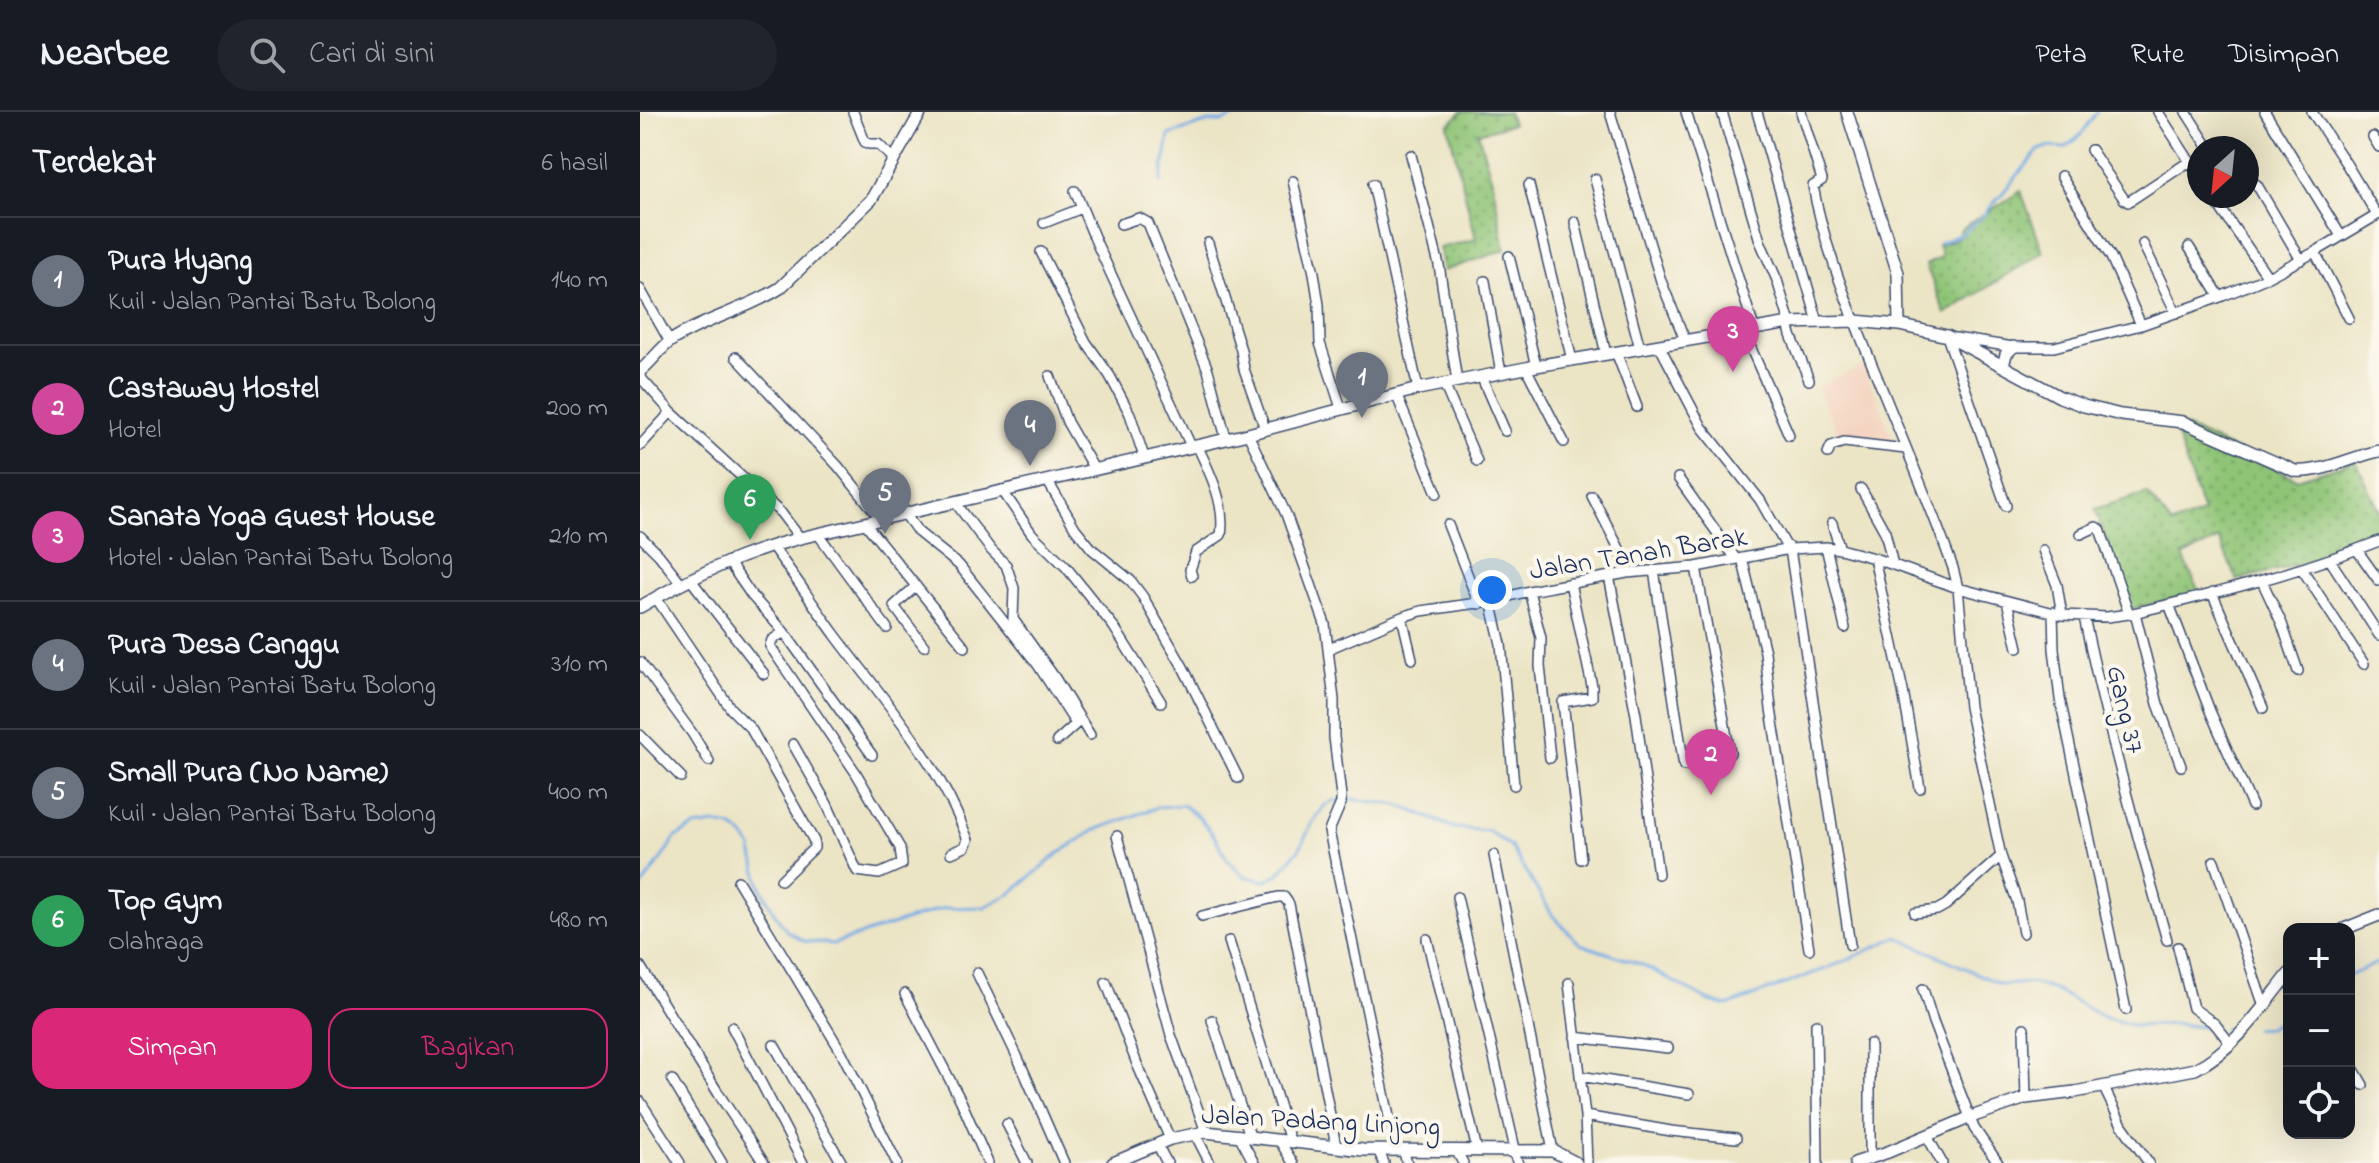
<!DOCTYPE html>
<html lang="id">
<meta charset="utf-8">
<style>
:root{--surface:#171b24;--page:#20242c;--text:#f1f3f6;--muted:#9ea1a6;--line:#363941;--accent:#db2777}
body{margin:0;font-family:"Indie Flower",sans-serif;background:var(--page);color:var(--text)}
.controls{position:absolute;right:24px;bottom:24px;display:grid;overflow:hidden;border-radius:16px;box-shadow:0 8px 32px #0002}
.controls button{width:72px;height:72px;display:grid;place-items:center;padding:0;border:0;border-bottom:2px solid var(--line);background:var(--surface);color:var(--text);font:40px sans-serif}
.compass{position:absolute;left:1547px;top:24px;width:72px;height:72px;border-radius:50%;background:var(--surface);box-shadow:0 8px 32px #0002;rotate:207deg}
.you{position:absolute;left:852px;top:478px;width:28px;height:28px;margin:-20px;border:6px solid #fff;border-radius:50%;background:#1a73e8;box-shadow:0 0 0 12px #1a73e833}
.badge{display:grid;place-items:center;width:52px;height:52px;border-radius:50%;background:var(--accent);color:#fff;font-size:26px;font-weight:700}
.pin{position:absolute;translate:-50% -66px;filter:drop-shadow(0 2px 4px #0008)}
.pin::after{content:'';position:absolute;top:42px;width:28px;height:24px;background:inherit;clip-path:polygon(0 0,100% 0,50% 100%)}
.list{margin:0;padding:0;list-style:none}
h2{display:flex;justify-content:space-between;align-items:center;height:104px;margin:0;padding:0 32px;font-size:34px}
h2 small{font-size:26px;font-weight:400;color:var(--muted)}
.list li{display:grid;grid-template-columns:52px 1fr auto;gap:24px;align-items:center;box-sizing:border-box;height:128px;padding:0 32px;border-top:2px solid var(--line)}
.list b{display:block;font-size:30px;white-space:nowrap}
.list p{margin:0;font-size:26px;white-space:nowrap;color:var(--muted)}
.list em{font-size:26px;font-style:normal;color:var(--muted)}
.actions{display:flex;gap:16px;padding:24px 32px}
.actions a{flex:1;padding:18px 0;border:2px solid var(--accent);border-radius:24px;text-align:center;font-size:28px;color:var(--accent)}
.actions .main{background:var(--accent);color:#fff}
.icon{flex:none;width:44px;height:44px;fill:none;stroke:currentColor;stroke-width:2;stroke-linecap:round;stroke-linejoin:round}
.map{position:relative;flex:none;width:1739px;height:1051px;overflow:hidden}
header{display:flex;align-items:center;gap:48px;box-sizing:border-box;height:112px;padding:0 40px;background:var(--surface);border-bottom:2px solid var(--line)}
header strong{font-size:38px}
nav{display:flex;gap:44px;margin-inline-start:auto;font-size:28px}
.search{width:560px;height:72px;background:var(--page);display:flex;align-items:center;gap:20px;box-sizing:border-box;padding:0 28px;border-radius:44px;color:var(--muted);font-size:30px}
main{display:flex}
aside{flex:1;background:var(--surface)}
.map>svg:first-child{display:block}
.built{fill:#f4d3c0}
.grass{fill:url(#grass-dots);stroke:#557a6a;stroke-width:2}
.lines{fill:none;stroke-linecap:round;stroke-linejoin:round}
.stream{stroke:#77ace5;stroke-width:3}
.minor-casing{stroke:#3a4a6d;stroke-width:12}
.tertiary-casing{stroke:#3a4a6d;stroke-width:14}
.minor{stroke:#fff;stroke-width:9}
.tertiary{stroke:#fff;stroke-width:11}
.labels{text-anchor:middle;stroke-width:8;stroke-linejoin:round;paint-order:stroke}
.street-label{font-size:28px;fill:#1b2f5e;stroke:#fbf7ec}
</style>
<header>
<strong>Nearbee</strong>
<div class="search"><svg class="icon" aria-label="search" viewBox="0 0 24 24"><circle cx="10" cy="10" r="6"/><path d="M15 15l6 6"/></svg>Cari di sini</div>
<nav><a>Peta</a><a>Rute</a><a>Disimpan</a></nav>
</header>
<main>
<aside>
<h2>Terdekat<small>6 hasil</small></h2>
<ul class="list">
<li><span class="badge" style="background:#6b7280">1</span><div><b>Pura Hyang</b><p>Kuil · Jalan Pantai Batu Bolong</p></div><em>140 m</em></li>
<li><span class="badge" style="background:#d1479c">2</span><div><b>Castaway Hostel</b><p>Hotel</p></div><em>200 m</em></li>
<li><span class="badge" style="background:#d1479c">3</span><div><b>Sanata Yoga Guest House</b><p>Hotel · Jalan Pantai Batu Bolong</p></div><em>210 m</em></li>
<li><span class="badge" style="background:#6b7280">4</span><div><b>Pura Desa Canggu</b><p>Kuil · Jalan Pantai Batu Bolong</p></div><em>310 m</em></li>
<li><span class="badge" style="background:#6b7280">5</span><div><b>Small Pura (No Name)</b><p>Kuil · Jalan Pantai Batu Bolong</p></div><em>400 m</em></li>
<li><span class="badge" style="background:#2e9e5b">6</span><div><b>Top Gym</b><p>Olahraga</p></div><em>480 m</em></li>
</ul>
<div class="actions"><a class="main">Simpan</a><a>Bagikan</a></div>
</aside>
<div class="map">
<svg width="1739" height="1051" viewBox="0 0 1739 1051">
<defs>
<pattern id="grass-dots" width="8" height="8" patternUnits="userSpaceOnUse" patternTransform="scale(2)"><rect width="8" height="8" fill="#8fc476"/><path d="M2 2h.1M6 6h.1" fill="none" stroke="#74a064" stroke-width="1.8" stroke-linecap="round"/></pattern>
</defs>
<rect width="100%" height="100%" fill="#fbf7ec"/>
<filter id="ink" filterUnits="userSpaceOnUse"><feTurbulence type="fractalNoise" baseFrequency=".0125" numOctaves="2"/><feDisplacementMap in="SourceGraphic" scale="16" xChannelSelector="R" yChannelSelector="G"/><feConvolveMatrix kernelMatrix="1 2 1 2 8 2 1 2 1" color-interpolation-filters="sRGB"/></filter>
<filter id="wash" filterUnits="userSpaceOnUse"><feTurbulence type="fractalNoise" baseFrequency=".006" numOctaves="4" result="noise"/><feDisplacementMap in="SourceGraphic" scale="32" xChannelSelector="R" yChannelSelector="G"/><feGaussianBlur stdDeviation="1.8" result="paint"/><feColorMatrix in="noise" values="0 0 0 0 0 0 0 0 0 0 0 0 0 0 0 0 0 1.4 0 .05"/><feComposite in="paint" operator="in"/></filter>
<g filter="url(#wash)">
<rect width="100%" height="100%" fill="#ebe4c5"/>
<path class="built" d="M1223,253l32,79 -56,-8 -22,-49z"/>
<path class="grass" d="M821,0h47l4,12 -34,9 15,51 12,66 -62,21 -4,-23 37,-9 -28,-114z
M1381,79l22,61 -98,62 -19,-49 16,-9 -4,-11 19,-6 4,-10z
M1543,314l114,53 59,-18 23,49v24l-60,25 -82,21 -18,-41 -36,17 16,36 -68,17 -36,-100 52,-16 25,32 31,-12 -28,-83z"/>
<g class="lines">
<path class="stream" d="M521,70l8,-47 40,-13h14l21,-10
M1300,131l23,-10 21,-18 55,-65 9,-3 17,1 15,-12 17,-24
M0,777l36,-52 18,-10 21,-3 16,3 12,8 8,11 9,39 13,26 14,20 17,10 29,3 111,-36 40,-1 26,-13 49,-41 36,-23 63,-23 25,-2 15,11 17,21 12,22 17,17 20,5 15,-7 21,-26 12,-25 12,-17 9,-5 18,-2 47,6 57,23 34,3 22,16 42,69 27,28 63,21 64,35 20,6 116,-44 54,-25 105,48 31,-2 24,8 46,26 32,9 44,-2 37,5
M1709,864l30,-14
M1584,917l9,1
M1615,917l13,-1 21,-12"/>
</g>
</g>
<g filter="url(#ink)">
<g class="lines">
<g class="minor-casing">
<path id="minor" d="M213,0l12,30 4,2h9l16,15
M970,0l51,169 24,59
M1046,0l68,216
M1082,0l38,129 17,39 13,43
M1117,0l61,210
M1161,0l21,68 -9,6c10,55 31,108 51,159 30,74 62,148 89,223l5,20 11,119 32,149 16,45 6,32
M1518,0l41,64
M1546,0l23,36
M1625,0l76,124
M1672,0l35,53 30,50
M1733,25l6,10
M1451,38l33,49 4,3 62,-41
M771,43l28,110 18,116
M1421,64l50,81 30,68
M1607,66l10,7 44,75
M955,67l45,169
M653,69l21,92 5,32 1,38 21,65
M733,72l45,205
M889,73l43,175
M435,79l22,53 94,202
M1572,84l56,81
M935,110l31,132
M404,111l38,-15
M481,112l18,-6 9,5 60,147 18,68
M568,131l33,107 3,19 21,60
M1503,132l33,69
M1549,135l31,50
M401,140l45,90 24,34 20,38 14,43
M1675,140l34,66
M869,144l27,110
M845,169l16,92
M0,177l30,53
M1148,211l3,12 18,45
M1103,218l46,105
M1307,224l59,170
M1315,226l58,9h41l87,-22 79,-28 48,-20 47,-25 64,-38
M1019,233l43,82 58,73 25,44 5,5 60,396
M976,240l21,55
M96,245l102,109 43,53
M886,256l38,74
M410,264l17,46 27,47
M841,264l24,55
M0,265l31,35 110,101 19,25
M804,272l33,77
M756,282l41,99
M608,322l38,80 39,110 9,76v37l7,59v7l-12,28 67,319
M0,334l31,-34
M1188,341l3,-7 13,-4 62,7
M1038,366l58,81
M407,368l28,48 17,21 39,32 12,16 40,70 55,111
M1221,377l24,43 8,33
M362,378l30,44 34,33 48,60 47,75
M952,384l33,64 2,13
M315,390l36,48 15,15 8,23 -1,31 42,59 35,57
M265,402l13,18 41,33 79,100 38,59 -19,17
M225,411l100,124
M1192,411l8,26
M808,413l31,79
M178,422l69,94
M1441,422l15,-7 4,2 29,85
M0,424l19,19 22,28
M132,434c22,29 42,60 64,90 49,65 103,126 132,204l-3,7 -14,6
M1186,435l19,81
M1403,438l14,35 5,30
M1717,438l22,31
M1102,446l23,94 6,57 38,240
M1234,446l29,133 17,97
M1690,448l49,75
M88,449l24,35 32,36 88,123
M1056,455l34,186
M1662,457l62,95
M1014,458l30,196
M552,464l-2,-6 6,-18 25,-17c5,-31 -11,-62 -24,-90
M969,464l27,139 22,159
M51,468l73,94
M1622,469l20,43 16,47
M930,471l22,103v11l-29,5 18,157
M276,474l-22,20 30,40
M889,479l12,47 -1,28 10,92
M1572,481l51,115
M16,486l75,111 20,20 63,112v7l-33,32
M851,489l10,43 13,141
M1367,489l11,47
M1529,492l41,107 42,95
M1413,500l1,37 6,50 66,311
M1495,501l23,91 23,62
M762,505l10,42
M1444,505c23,109 52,216 83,323
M144,520l-12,8 -2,6 86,127 44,75 2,16 -23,10 -22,-3 -30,-67 -34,-60
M688,537l74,-32 19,-6 70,-10 38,-10 98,-18 69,-6 94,-18 36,-2 14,2 34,9 84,30 104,27 45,2 22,-3c85,-20 169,-41 250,-73
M0,550l52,71 17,28
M0,623l41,42
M477,724l54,199 35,97
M854,743l59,296
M1574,749l50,145
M98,769l104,172 55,110
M817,785l58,252
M1275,801l22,-3 9,-5 55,-49
M562,804l76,-19h6l5,7 47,242
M787,827l50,211
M589,829l61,200
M1538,835l15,61 22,16 15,19
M0,854l80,130 44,67
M337,861l40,83 47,107
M466,870l31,82 33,75
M929,871l16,133 2,47
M1283,877l10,33 41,106 24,35
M265,882l56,107 27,62
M572,908l38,116
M1176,912l2,139
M92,915l71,136
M1384,916l2,70
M935,925l93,11
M134,933l68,118
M1709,949l14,24
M940,964l109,18
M32,968l50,83
M1463,974l19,39 27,38
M0,989l40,62
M945,1004l86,15 65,7
M367,1012l20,39
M555,1022l15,29
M599,1023l15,28
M1287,1024l15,27
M639,1028l14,23
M517,1032l10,19
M738,1038l6,13
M763,1038l4,13
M816,1038l7,13
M872,1038l6,13
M1230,1046v-114"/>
</g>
<g class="tertiary-casing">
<path id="tertiary" d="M1207,0l51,161 1,52
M1363,254l3,-12 7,-7
M0,259c12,-9 20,-23 32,-31 34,-22 74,-30 108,-52l91,-88 50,-88
M0,495c50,-30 103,-54 160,-69l448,-104 170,-45 118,-23 254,-43 65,-2 44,4 48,11 113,61 24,9 37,9 62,7 112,49c28,2 57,-14 84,-20
M1704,817l35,-14
M473,1051l57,-24 36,-7 157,18 190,1 23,12
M1215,1051l33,-11 83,-35 55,-19 49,-6 120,-23c40,-20 67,-61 94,-95"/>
</g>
<use href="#minor" class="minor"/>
<use href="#tertiary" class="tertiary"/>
</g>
</g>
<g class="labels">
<g class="street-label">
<text transform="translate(998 440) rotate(-9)" y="10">Jalan Tanah Barak</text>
<text transform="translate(1487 597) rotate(77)" y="10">Gang 37</text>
<text transform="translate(681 1007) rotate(3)" y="10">Jalan Padang Linjong</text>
</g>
</g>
</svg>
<div class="controls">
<button>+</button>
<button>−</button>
<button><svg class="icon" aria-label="locate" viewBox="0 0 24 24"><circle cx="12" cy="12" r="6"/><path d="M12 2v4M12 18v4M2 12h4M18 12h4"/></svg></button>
</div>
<svg class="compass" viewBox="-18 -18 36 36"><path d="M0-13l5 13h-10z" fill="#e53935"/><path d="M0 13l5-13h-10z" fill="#9ea1a6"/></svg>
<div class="you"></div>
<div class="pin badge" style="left:722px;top:306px;background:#6b7280">1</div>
<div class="pin badge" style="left:1071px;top:683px;background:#d1479c">2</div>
<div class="pin badge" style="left:1093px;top:260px;background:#d1479c">3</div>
<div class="pin badge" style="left:390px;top:354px;background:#6b7280">4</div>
<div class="pin badge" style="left:245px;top:422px;background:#6b7280">5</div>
<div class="pin badge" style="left:110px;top:428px;background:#2e9e5b">6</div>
</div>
</main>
